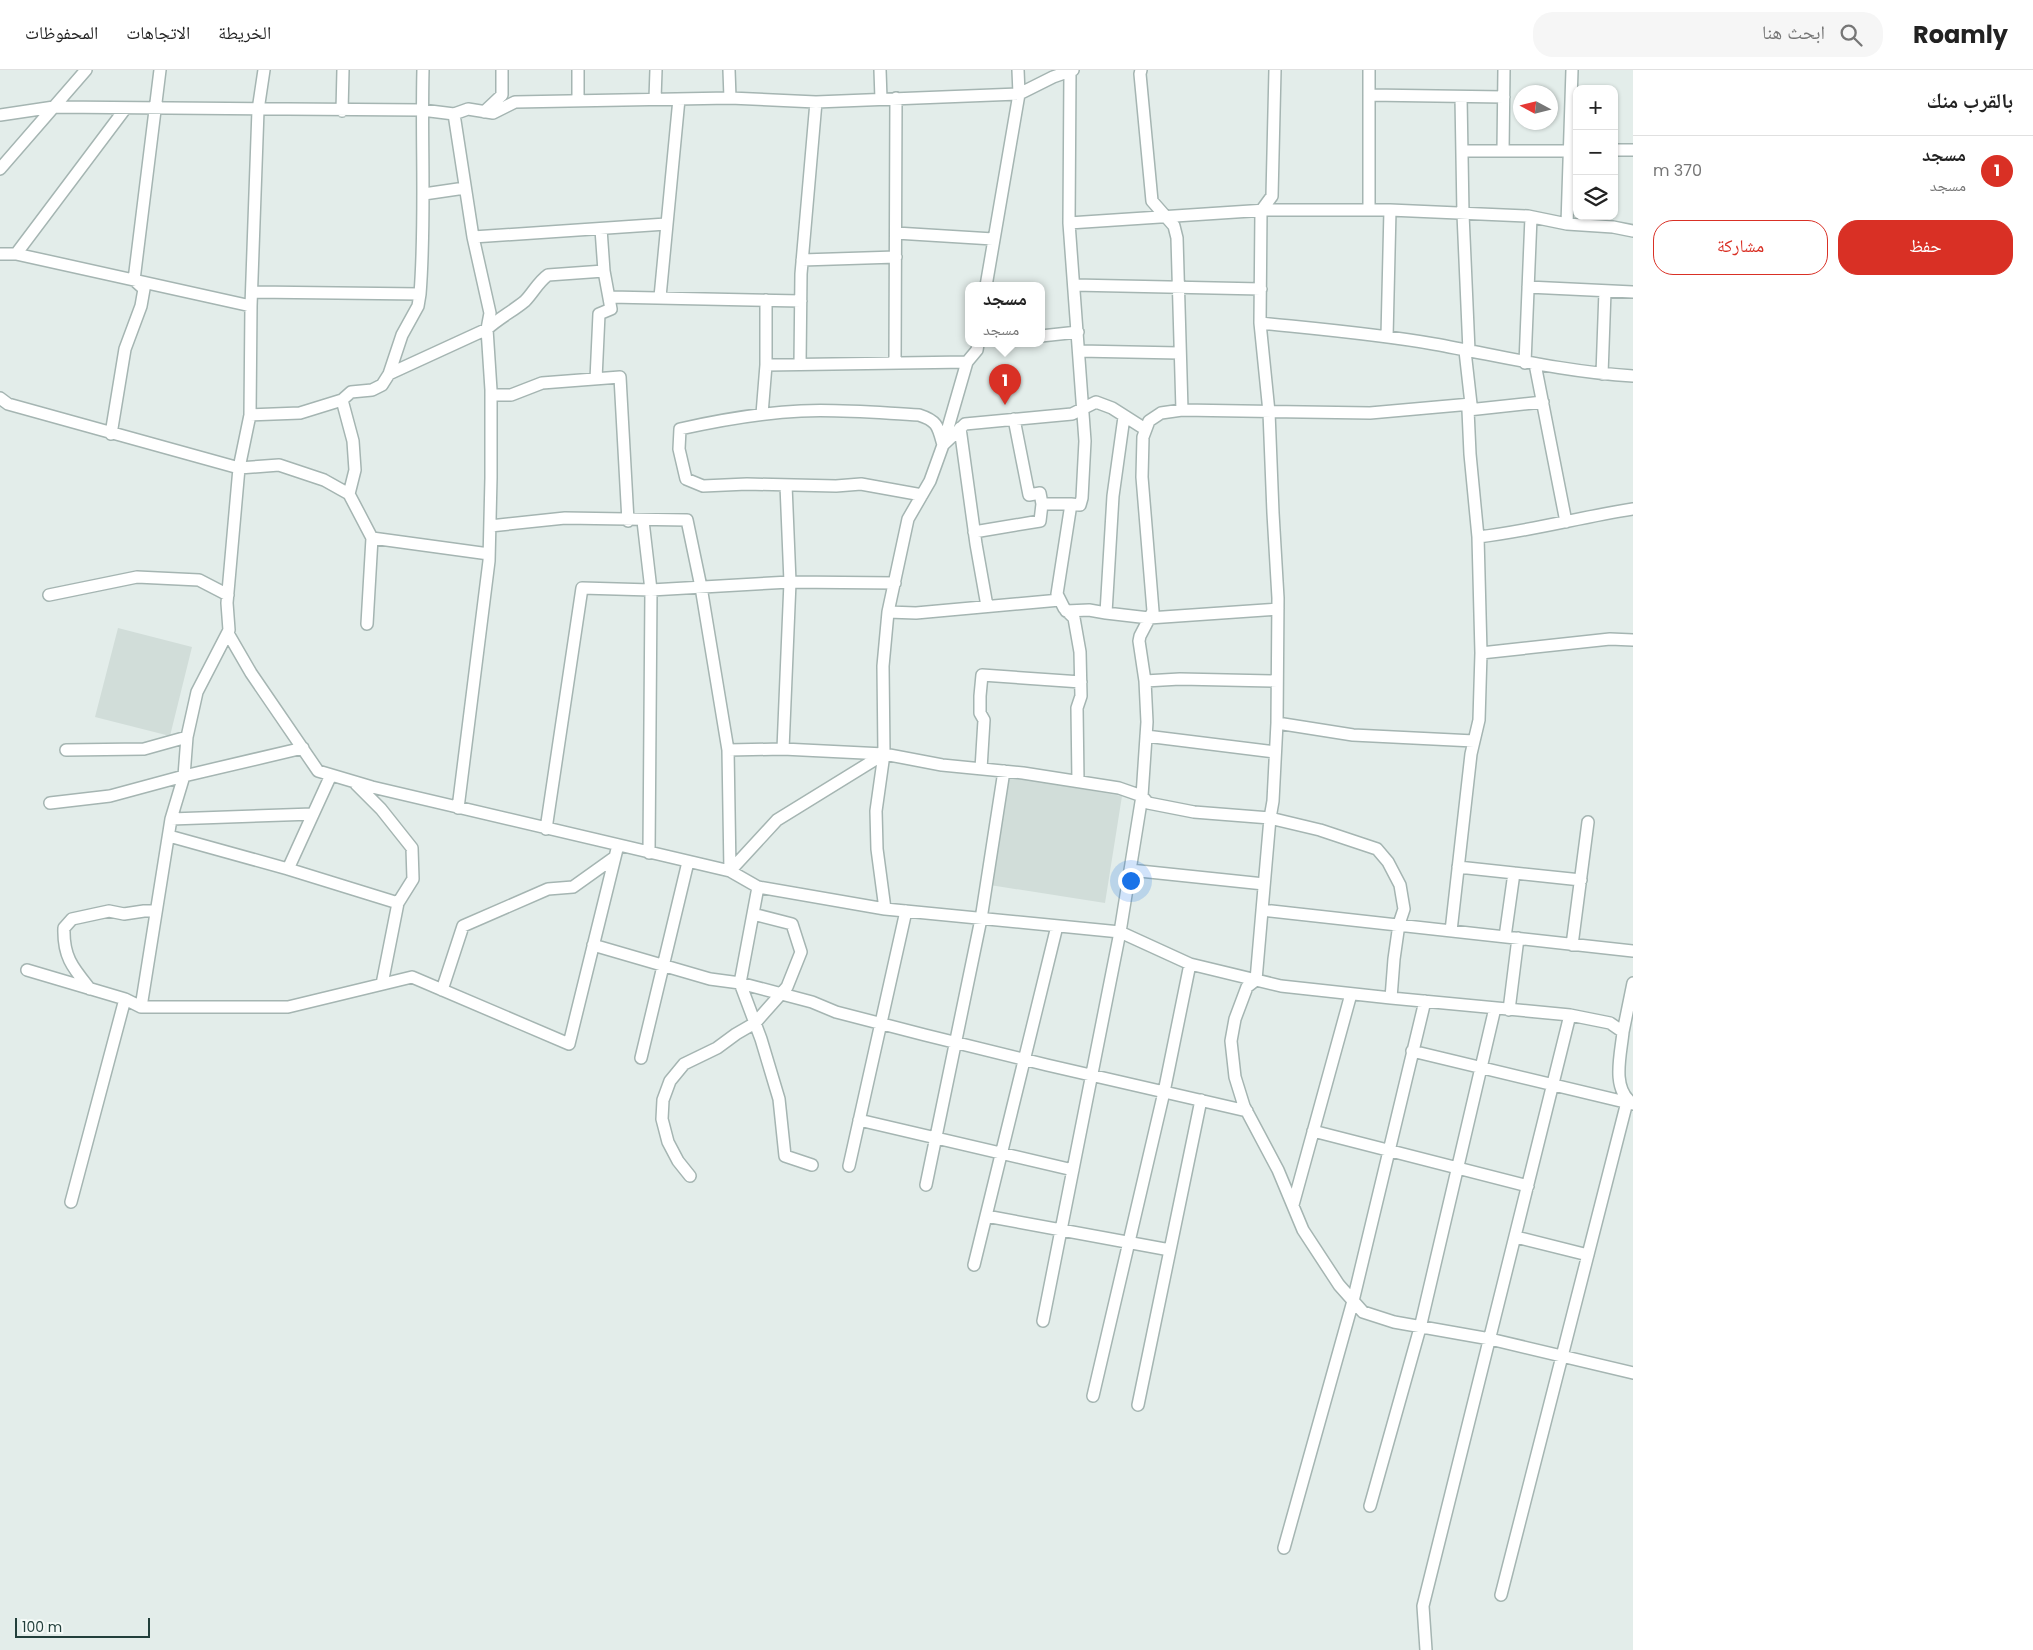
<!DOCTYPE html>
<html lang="ar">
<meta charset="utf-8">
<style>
:root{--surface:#fff;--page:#f6f6f6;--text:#222;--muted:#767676;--line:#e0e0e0;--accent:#d93025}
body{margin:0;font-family:Poppins,"Noto Naskh Arabic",sans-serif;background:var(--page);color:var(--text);direction:rtl}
.controls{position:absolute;right:15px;top:15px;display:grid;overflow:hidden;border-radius:10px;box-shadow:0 1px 4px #0004}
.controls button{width:45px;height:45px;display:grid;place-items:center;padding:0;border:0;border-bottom:1px solid var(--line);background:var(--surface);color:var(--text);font:25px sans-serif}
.compass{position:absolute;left:1513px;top:15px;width:45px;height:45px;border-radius:50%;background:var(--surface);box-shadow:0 1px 4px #0004;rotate:277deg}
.scale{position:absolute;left:15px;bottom:12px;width:135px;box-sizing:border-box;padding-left:5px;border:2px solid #223f3b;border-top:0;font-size:14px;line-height:18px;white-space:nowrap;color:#223f3b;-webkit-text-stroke:4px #f4faf7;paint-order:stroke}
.you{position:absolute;left:1130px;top:810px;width:18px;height:18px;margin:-12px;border:4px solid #fff;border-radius:50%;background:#1a73e8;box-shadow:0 0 0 8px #1a73e833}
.badge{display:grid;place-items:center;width:32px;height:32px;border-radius:50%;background:var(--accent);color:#fff;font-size:16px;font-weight:700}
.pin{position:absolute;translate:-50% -41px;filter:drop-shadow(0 1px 2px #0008)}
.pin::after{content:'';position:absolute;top:26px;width:18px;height:15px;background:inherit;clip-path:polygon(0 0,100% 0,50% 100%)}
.popup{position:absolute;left:965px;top:212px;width:80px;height:65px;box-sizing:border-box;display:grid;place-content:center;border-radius:10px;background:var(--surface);filter:drop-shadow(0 1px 4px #0005);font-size:16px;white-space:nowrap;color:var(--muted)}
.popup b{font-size:19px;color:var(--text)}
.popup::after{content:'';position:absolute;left:50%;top:100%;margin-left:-10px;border:10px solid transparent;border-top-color:var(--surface)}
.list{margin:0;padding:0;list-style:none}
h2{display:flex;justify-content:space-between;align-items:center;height:65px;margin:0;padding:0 20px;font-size:21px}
h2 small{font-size:16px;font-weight:400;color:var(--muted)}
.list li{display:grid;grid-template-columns:32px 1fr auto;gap:15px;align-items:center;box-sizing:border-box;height:70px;padding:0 20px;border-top:1px solid var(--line)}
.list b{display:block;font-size:19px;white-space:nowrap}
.list p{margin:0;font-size:16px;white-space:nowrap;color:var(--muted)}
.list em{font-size:16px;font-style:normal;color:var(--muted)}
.actions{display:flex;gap:10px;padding:15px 20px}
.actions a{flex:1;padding:11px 0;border:1px solid var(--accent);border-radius:20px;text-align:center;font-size:18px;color:var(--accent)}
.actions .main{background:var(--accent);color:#fff}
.icon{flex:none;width:28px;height:28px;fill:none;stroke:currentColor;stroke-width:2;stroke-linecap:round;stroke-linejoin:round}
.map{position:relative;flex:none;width:1633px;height:1580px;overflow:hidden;direction:ltr}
header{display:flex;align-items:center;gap:30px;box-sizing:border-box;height:70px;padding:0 25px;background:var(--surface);border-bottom:1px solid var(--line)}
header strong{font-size:24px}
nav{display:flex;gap:28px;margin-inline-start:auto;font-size:18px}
.search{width:350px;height:45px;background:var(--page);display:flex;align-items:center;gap:12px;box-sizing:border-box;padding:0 18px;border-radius:20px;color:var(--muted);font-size:19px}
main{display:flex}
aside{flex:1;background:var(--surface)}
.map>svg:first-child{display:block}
.built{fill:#d1ddd9}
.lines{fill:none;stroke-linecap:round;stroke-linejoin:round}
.minor-casing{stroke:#a5b5b2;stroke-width:14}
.minor{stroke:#fff;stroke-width:11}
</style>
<header>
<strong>Roamly</strong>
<div class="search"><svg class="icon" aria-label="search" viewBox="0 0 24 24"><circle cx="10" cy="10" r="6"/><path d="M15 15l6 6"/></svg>ابحث هنا</div>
<nav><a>الخريطة</a><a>الاتجاهات</a><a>المحفوظات</a></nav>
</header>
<main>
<aside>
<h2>بالقرب منك<small></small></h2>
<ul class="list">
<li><span class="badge">1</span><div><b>مسجد</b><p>مسجد</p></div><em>370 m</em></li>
</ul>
<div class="actions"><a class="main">حفظ</a><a>مشاركة</a></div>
</aside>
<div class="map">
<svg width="1633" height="1580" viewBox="0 0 1633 1580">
<rect width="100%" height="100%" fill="#e3edea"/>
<path class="built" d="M118,558l74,19 -22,89 -75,-19z
M1006,706l116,20 -17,107 -115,-18z"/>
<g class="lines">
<g class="minor-casing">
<path id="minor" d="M729,0l1,28
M880,0l1,29
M1141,0l-1,4 12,127 22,25 3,12 5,172
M1275,0l-3,126 -11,15 -1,112 9,89 4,101 5,85 -1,125 -4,78 -3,17 50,12 57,19 11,13 12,23 4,24 -5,15 -5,35 -3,39 179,17 40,8 13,9 10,-49
M1070,1l-1,152 16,218 -3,57 -2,7 -9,-1 -14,90 7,14 10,10 6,34 1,44 -4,12 1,73
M1369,25l135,2
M1461,27l2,117 6,137
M655,29l1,-29
M578,31v-31
M342,41l1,-41
M484,42l18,-17v-25
M454,44l19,123 17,76 -3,16 4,61v88l-2,83 -31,247
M0,45l54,-8 368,3 32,4 14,-5 25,4 22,-11 215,-4 86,4 203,-8 34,-17 20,-7
M1614,80h19
M1462,81h113
M1503,81l1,-81
M0,99l86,-99
M424,124l41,-6
M1369,140v-140
M1069,153l197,-13h124l138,6 39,8 46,3 20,4
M1567,154l5,-154
M896,163l97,6
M473,167l193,-13
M0,184h16l235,52
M16,184l109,-145
M802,190l94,-3
M1074,215l187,4
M986,216l33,-192 -1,-24
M1528,217l105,5
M252,222l168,2
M610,227l191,4
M660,227l19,-198
M1260,253c58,6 117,11 174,21 67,12 130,28 199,32
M1041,266l37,-4
M1387,267l3,-127
M978,274l-1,6 -10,12 -24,83 -13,36 -22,38 -20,93 -5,54 1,88 -8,57 1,38 8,60 235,23 70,32 91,22 110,12
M1079,281l100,2
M895,293l1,-265
M1525,293l6,-146
M800,294l1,-90 15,-172
M1535,294l31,158
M766,295l201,-3
M389,304l13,-39 16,-29 2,-12c6,-75 1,-149 3,-224
M1602,304l3,-83
M596,309l3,-65 12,-5 -7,-38 -3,-42
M491,325h20l31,-12 78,-6 8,144
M0,328l8,6 231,64 40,-3 45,15 25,14 23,44 -5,86
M342,330l11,41 2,29 -6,24
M1468,340l75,-8
M762,344l4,-49v-65
M250,345l50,-2 42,-13 9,-8 21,-2 10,-5 7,-11 98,-45c12,-11 26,-18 38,-28 8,-8 13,-19 23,-26l56,-4
M1014,349l15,76 11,-2 2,11h29
M960,358l16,116 11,62
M111,364l14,-85 16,-43 3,-17 -10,-9 26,-210
M922,425l-61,-11 -25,2 -89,-2 -44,2 -17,-7 -7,-30 1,-20c40,-9 80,-16 121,-18 39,-2 79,2 118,4 19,6 19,12 24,30l22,-21 107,-10 24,-12 16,6 33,21
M643,451l8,69 -2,263
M974,462l66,-11 2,-17
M1478,467c53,-6 103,-20 155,-28
M372,468l117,16
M49,525l88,-18 62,3 29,15
M1066,541l23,-1 17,3 7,-117 11,-79
M888,542l28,1 144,-13
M1106,543l43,5 129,-9
M229,565l22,38 67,98 54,16 358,84 -2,-121 -27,-163 -14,-67 -122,-2 -75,8
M1481,583l129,-14 23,1
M1145,611l35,-2 97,2
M1277,653l76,12 121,6
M1146,666l129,16
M783,679l7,-167 -4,-97
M66,680l78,-1 43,-12
M728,680l55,-1 101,5 58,11 81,8 96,15 23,8 6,7 46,9 76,6 -14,162 -9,7 -12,32 -4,22 4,36 9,29 34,64 25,60 36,55 24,27 31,10 96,17 143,34
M884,684l-107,66 -47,51 28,16 127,22
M981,699l3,-49 -4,-7v-17l2,-21 99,7
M50,733l60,-7 74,-20 3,-39 10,-45 32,-62 -2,-27 12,-135 11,-53 1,-109 7,-196 6,-40
M171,749l142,-5 -25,55 43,-94
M546,759l36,-241 69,2 139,-8 105,1
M169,766l119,33 110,34 15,-24 -1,-31 -31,-39 -25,-25
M1458,797l123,13
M1130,800l134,14
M758,817l-18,96 21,56 18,60 6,57 27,9
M1262,840l371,41
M1451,861l20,-177 8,-34 2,-67 -3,-116 -8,-83 -2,-44 3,-6 -6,-53
M1505,867l9,-64
M593,875l117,34 30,4 72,19 24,10 89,23 122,30 200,46
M1572,875l16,-123
M27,900l98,29
M382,914l16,-81
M90,919c-17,-21 -27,-32 -26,-61l8,-9 37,-8 15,3 20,-3h12
M442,920l21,-64 85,-37 25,-2 42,-30
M141,937h147l124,-30 157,67 49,-199
M1509,940l9,-72
M1623,962c-2,22 -12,56 9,71
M1412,981l221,53
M641,988l47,-196
M859,1050l214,50
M1313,1061l215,55
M849,1096l57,-255
M690,1106l-12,-15 -10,-19 -6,-23 1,-19 7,-19 14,-17 33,-16 19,-14 19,-11 32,-36 14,-35 -9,-28 -39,-10
M926,1115l55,-266 23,-148
M71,1132l54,-203 16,8 30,-188 13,-43 119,-28
M1293,1135l58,-211
M986,1146l184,34
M1516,1167l72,18
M974,1195l83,-339
M1043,1251l77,-389 22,-136 5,-74 -2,-41 -6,-40 1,-5 13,-25 -11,-134 1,-40 6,-16 12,-8 21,-3 188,3 101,-9
M1093,1326l71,-304 26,-128
M1138,1335l63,-305
M1370,1436l50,-178 75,-320
M1284,1478l69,-247 72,-300
M1501,1525l126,-493
M1426,1580l-3,-44 147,-591"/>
</g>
<use href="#minor" class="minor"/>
</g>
</svg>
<div class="controls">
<button>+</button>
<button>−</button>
<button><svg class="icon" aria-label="layers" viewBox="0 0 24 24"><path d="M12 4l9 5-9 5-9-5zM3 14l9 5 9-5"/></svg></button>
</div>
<svg class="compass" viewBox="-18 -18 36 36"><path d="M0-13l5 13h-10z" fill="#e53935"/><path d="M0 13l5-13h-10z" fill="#767676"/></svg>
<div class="scale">100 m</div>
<div class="you"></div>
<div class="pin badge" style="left:1005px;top:335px">1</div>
<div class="popup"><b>مسجد</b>مسجد</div>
</div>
</main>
